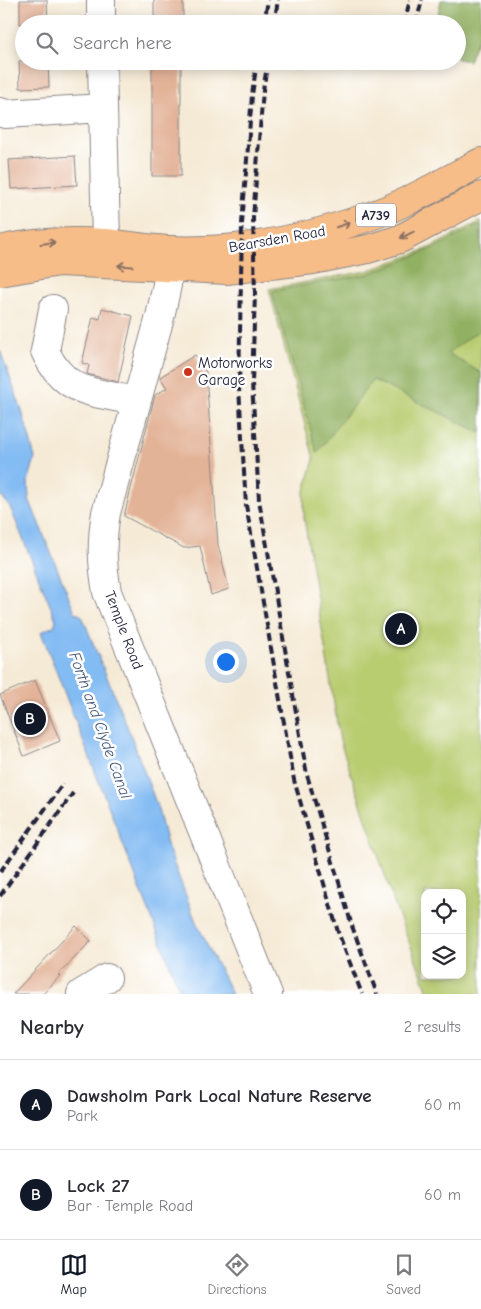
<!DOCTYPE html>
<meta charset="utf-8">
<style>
:root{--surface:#fff;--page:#f7f7f7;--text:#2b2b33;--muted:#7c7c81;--line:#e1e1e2;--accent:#111827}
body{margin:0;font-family:"Comic Neue",sans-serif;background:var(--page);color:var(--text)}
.controls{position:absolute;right:15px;bottom:15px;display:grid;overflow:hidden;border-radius:10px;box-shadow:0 2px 12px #0003}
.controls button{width:45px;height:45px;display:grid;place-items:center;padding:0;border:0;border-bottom:1px solid var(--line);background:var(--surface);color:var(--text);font:25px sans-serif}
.you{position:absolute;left:225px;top:661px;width:18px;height:18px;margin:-12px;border:4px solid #fff;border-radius:50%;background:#1a73e8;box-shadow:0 0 0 8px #1a73e833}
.badge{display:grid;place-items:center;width:32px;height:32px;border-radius:50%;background:var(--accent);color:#fff;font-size:16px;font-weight:700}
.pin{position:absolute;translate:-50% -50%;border:2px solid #fff;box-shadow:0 1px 5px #0006}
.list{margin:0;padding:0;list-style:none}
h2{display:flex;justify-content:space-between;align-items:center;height:65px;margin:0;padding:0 20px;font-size:21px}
h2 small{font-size:16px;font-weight:400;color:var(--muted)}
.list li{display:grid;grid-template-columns:32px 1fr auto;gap:15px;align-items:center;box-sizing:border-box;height:90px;padding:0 20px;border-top:1px solid var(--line)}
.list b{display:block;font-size:19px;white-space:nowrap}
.list p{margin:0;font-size:16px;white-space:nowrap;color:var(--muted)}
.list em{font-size:16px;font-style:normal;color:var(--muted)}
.icon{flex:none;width:28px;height:28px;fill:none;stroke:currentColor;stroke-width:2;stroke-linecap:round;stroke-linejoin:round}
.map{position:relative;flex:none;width:481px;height:994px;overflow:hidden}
.search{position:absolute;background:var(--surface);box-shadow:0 2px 12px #0003;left:15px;right:15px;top:15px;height:55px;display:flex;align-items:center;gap:12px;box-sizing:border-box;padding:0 18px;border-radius:28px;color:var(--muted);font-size:19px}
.sheet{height:245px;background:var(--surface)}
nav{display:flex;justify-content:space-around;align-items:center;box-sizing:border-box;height:70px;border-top:1px solid var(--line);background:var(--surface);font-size:14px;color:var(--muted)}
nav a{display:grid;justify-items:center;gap:2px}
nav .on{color:var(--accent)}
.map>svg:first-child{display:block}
.green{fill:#b8cc6f;stroke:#6d7755;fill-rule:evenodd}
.forest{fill:#92b062;stroke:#5a694e}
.water{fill:#83bbf3;stroke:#526e97}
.building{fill:#e3b398}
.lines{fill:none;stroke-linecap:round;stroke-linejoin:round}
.minor-casing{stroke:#8c8688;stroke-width:30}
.major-casing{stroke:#8c8688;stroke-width:30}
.minor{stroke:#fff;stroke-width:28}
.major{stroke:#f7bd88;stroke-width:28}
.rail{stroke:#22223b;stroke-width:4;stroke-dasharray:8 4;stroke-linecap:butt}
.oneway{stroke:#8c7062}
.poi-dot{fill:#c8321e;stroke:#fff;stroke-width:2}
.labels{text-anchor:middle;stroke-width:5;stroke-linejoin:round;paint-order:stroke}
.shield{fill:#fff;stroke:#646476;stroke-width:1}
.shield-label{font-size:14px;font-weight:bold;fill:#22223b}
.street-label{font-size:15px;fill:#22223b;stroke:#fff}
.poi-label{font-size:15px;fill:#22223b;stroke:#fff;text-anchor:start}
.water-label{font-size:16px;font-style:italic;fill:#44587b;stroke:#fff}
</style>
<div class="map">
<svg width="481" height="994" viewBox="0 0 481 994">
<rect width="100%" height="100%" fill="#fff"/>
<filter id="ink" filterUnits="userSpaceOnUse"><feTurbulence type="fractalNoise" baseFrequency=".02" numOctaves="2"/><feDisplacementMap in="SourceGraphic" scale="10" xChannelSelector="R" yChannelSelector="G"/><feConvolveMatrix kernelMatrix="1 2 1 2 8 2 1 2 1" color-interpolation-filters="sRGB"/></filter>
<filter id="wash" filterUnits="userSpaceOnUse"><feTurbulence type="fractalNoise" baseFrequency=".0096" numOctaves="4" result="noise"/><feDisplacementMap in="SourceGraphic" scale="20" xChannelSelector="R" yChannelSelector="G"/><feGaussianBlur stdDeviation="1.12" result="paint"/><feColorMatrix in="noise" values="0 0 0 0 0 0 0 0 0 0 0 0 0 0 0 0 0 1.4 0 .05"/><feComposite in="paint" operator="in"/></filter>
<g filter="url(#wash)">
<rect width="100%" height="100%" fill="#f5ead5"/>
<path class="green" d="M481,221v773h-52l-35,-91 -54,-162 -36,-223v-24l10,-35 -45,-170 98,-18 60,-22zM425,893h37v82h-37z"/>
<path class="forest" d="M441,0h40v31l-12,30 -12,-2v-35h-21z
M481,224v105l-33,24 33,20v60l-108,-53 -56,73 -45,-162 96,-17 62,-24z"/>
<path class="water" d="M0,350l22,61 13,47 -7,24 1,17 46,113 7,4 49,120 26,70 11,42 28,74 36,72h-51l-140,-362 13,-6 2,-6 -46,-113 -10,-13z"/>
<g id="blocks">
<path class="building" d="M20,0h27l1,24h-28z
M154,0h29v24h-29z
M19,61h29l1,26 -29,1z
M152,61h29v115h-29z
M75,156l2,29 -66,4 -2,-29z
M102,308l31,8 -15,66 -31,-8 2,-9 -7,-2 11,-46 7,2z
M195,355l11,17 12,173 11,44 -18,6 -11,-49 -16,2 -60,-32 31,-121 12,-7 -7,-11z
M35,680l25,61 -36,15 -24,-61z
M76,926l15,15 -33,34 2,1 -17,18h-30z"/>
</g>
</g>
<g filter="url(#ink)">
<use href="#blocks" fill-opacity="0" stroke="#8c8688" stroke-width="1"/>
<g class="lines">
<g class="minor-casing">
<path id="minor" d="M101,0v24
M102,61l4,182
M0,112l5,2 98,-6
M169,250l-2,35 -7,32 -54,196c-5,30 -4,50 1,79l161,402
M53,309l-8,42c20,44 50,41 91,50
M81,994l26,-16"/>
</g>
<g class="major-casing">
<path id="major" d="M0,250c34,-8 71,-9 105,-7 22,2 43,6 64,7 70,3 142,-12 207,-36 36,-13 71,-34 105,-52
M0,272l59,-10 168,8 86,-10 55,-11 32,-10 81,-43"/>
</g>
<use href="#minor" class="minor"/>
<use href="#major" class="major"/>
<path class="rail" d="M264,24l4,-24
M274,24l4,-24
M404,24l6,-24
M416,24l6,-24
M257,61l-5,34 -10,129 -3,164 7,117 48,275 44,152 24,62
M268,61l-5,29 -10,128 2,75 -3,90 7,117 48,275 45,151 25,68
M0,872l63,-88
M0,896l73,-103"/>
</g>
<defs><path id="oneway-shaft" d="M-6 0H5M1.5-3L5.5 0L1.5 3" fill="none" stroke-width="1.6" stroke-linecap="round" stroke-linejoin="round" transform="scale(1.25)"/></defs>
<g class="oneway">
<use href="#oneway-shaft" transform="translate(343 225) rotate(-18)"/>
<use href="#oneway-shaft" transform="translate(407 235) rotate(154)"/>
<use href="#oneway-shaft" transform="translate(48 243) rotate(-7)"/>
<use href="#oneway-shaft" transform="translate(125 266) rotate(-176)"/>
</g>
</g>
<circle class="poi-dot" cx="188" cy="372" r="5"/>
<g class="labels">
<rect class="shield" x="356" y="203.5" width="40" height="23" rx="4"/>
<g class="shield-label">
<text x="376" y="220">A739</text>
</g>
<g class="street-label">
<text transform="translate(277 239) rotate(-10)" y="5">Bearsden Road</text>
<text transform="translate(124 630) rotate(69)" y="5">Temple Road</text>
</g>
<g class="poi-label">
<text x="198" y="368">Motorworks<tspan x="198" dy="17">Garage</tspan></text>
</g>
<g class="water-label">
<text transform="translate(101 725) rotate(70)" y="6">Forth and Clyde Canal</text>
</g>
</g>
</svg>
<div class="controls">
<button><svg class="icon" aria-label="locate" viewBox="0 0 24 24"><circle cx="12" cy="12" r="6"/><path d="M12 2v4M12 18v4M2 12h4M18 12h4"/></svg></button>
<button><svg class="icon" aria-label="layers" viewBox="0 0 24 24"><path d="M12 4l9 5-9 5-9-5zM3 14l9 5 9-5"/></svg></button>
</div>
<div class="you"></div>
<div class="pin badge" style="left:401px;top:629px">A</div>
<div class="pin badge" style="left:30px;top:719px">B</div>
<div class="search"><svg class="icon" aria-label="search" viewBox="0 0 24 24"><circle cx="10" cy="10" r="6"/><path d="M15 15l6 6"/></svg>Search here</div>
</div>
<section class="sheet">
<h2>Nearby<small>2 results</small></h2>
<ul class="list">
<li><span class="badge">A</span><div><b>Dawsholm Park Local Nature Reserve</b><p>Park</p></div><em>60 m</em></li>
<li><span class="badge">B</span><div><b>Lock 27</b><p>Bar · Temple Road</p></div><em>60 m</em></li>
</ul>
</section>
<nav>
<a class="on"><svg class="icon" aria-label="map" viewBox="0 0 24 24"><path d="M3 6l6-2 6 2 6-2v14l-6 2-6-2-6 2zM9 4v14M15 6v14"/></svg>Map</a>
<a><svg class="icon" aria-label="directions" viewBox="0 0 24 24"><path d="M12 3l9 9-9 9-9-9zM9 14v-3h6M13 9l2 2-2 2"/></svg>Directions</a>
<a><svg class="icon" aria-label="saved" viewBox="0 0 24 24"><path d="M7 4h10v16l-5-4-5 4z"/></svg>Saved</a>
</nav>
